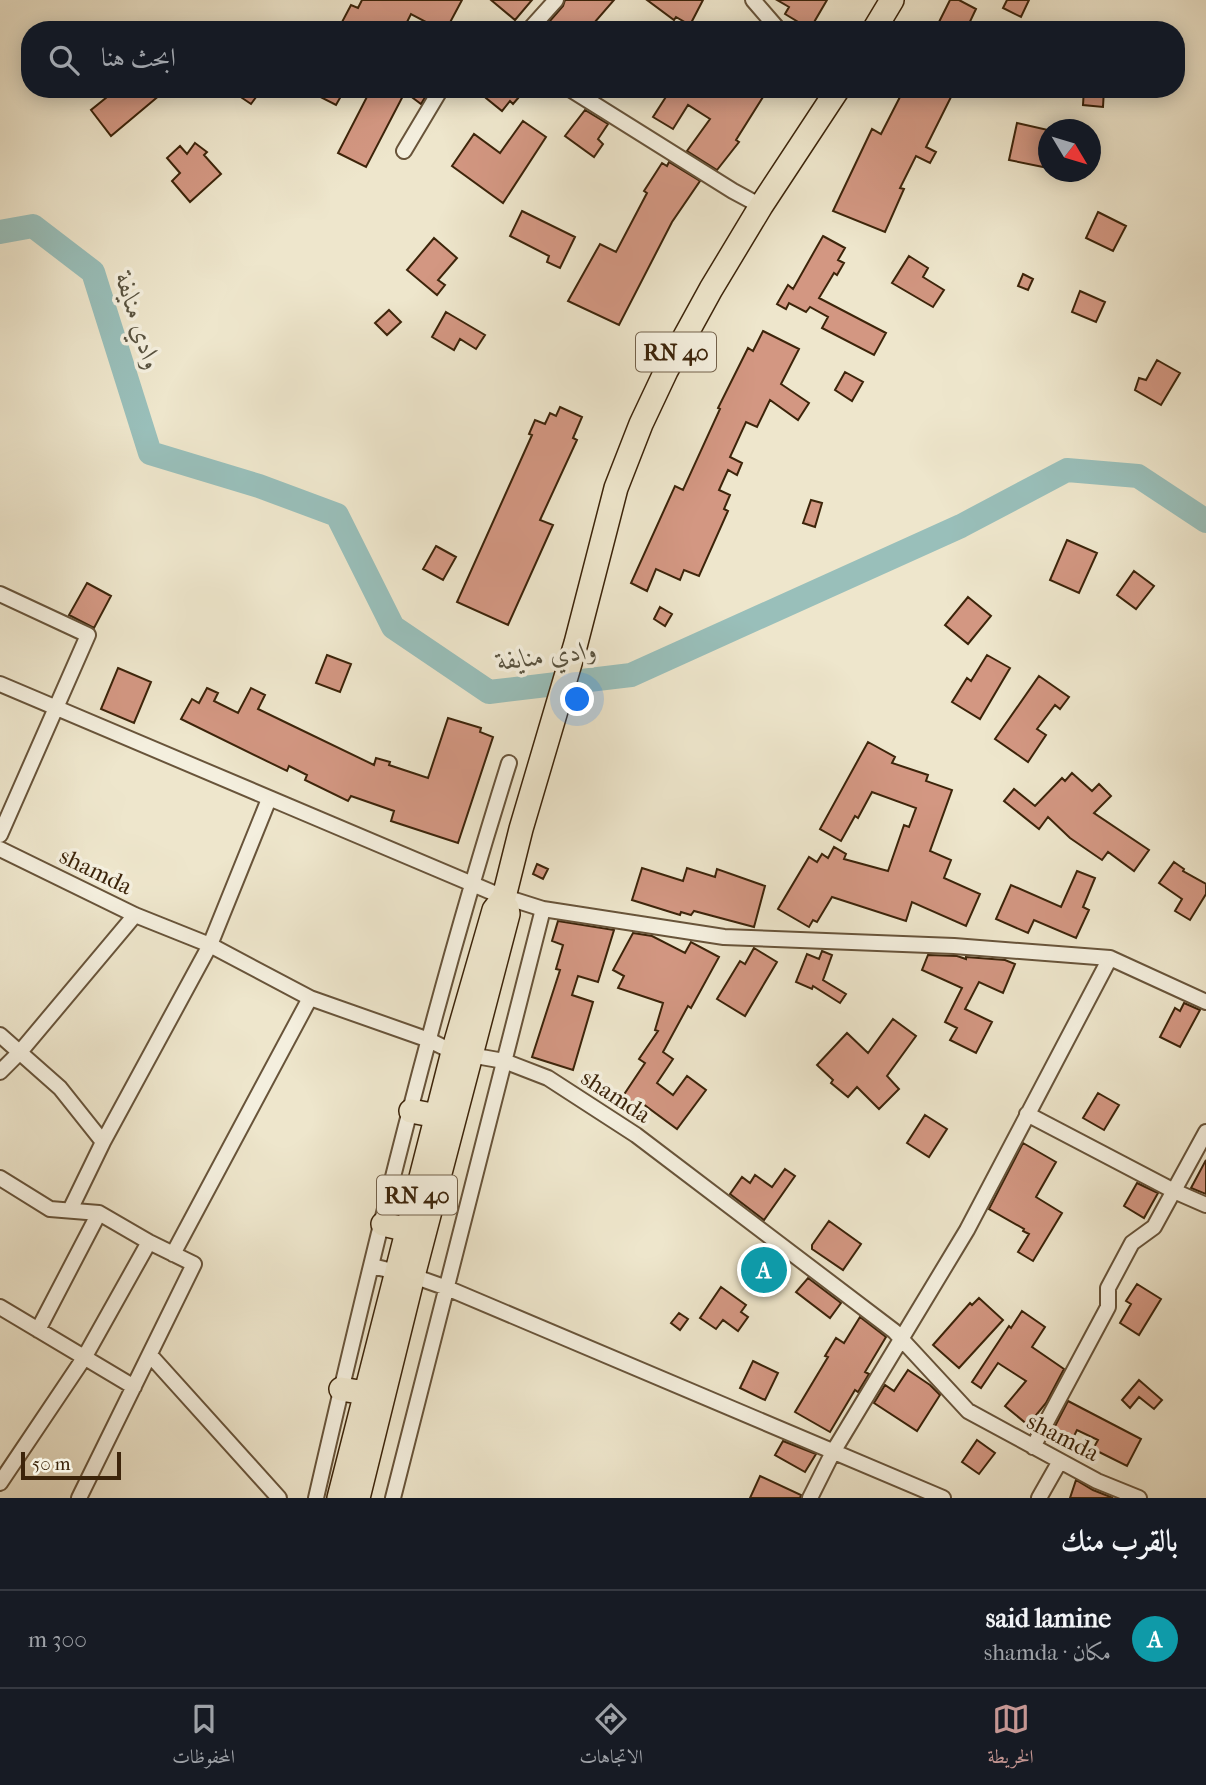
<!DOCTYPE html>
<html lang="ar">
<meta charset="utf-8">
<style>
:root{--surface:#171b24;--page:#242831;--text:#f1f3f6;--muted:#9ea1a6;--line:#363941;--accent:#c59692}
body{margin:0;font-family:"IM FELL French Canon",Amiri,serif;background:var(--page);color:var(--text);direction:rtl}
.compass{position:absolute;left:1038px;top:119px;width:63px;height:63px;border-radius:50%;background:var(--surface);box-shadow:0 4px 18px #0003;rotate:128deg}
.scale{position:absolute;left:21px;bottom:18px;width:100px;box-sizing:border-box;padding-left:7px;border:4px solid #3c240a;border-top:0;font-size:19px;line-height:24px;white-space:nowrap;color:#3c240a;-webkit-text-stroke:5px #f4efde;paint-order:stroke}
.you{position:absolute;left:578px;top:700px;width:24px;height:24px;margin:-18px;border:5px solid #fff;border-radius:50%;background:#1a73e8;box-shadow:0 0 0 10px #1a73e833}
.badge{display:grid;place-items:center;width:46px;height:46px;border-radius:50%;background:var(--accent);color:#fff;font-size:23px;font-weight:700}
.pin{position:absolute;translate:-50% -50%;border:4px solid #fff;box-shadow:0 2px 7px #0006}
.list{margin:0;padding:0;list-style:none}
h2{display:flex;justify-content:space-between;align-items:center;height:91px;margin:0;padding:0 28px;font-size:30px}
h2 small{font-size:23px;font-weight:400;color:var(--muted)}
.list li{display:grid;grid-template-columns:46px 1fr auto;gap:21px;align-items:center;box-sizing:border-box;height:98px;padding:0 28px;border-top:2px solid var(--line)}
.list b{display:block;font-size:26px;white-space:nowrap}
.list p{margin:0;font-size:23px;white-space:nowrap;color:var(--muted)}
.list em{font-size:23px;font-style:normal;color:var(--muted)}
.icon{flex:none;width:38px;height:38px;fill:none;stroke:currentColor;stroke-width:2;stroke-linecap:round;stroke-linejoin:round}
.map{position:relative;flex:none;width:1206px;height:1498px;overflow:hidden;direction:ltr}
.search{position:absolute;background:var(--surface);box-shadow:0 4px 18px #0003;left:21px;right:21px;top:21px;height:77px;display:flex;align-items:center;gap:18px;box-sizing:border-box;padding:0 24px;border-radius:28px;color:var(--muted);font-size:26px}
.sheet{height:189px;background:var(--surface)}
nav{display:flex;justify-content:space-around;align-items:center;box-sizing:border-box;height:98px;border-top:2px solid var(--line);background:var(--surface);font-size:19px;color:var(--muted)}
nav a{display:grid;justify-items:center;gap:4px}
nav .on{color:var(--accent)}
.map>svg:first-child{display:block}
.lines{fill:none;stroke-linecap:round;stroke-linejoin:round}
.river{stroke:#99bfba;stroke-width:24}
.building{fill:#d39782;stroke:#3c240a;stroke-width:2}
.street-casing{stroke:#68543a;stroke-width:18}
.primary-casing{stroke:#3c240a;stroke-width:26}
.street{stroke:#f4efde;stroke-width:14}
.primary{stroke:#eee6cc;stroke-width:23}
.labels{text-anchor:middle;stroke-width:7;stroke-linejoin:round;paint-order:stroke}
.shield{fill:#f4efde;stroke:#73614a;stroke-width:2}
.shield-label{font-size:23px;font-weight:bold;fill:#3c240a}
.street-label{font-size:24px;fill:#3c240a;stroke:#f4efde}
.water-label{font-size:26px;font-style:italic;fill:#58523f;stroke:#f4efde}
</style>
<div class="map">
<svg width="1206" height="1498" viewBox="0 0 1206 1498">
<rect width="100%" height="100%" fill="#eee6cc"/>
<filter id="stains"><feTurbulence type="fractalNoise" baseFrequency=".00286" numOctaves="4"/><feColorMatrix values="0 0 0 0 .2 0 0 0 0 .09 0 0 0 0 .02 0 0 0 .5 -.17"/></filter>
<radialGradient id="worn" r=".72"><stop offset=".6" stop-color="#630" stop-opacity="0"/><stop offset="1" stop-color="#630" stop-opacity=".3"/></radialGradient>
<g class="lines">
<path class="river" d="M0,232l33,-6 60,46 57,181 109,33 78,29 56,112 96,65 142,-17 330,-149 106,-56 71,6 68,45"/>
</g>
<path class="building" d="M362,0h100l-16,30h-5l-30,-16 -8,16h-56l2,-4 -7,-4 9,-17 7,3z
M491,0h41l-17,20z
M565,0h49l-26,30h-46l21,-24z
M647,0h56l-13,25 -14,-8 -2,3z
M777,0h50l-17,29 -25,-15 4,-7z
M950,0h9l17,9 -10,21h-31z
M1007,0h22l-8,17 -18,-9z
M117,89h50l-56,47 -20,-26z
M229,89h33l-11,15z
M305,89h40l-9,16z
M371,89h59l-9,15 -16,-12 -39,75 -28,-14z
M493,89h33l-13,15 -3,-3 -8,10 -16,-13z
M671,89h97l-32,51 3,2 -22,28 -30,-19 23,-32 -22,-14 -15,24 -20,-12z
M904,89h51l-29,58 10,5 -6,11 -14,-7 -16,32 4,1 -19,43 -52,-21 39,-82 9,5z
M1084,89h20l-1,18 -20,-2z
M585,110l23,14 -10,15 5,5 -9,13 -29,-21z
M523,121l23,16 -43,66 -51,-37 22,-32 26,19z
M1017,123l31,7v38l-39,-8z
M195,143l12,9 -3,3 17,19 -31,28 -18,-21 8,-8 -13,-15 13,-12 7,8z
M669,162l31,19 -28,41 -53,103 -51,-24 32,-57 16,8 31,-59 -3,-2 18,-28 5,3z
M522,211l53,26 -15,31 -13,-6 2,-6 -39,-20z
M1098,212l28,14 -13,25 -27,-13z
M823,236l22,12 -7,12 6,3 -7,12 -3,-2 -15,25 67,35 -12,22 -52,-27 6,-11 -18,-10 -4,5 -17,-9 -3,6 -9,-5 11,-19 5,4z
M434,238l23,20 -19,22 7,5 -8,10 -30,-25z
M909,256l19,12 -5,9 21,13 -11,17 -41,-24z
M1023,274l10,5 -5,11 -10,-4z
M1080,291l25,11 -9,20 -24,-10z
M389,310l12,12 -14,13 -12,-12z
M446,312l39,23 -9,14 -16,-10 -6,11 -22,-13z
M763,331l36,18 -18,35 28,19 -11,17 -28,-20 -13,27 -11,-5 -16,35 12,6 -5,12 -9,-5 -9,20 11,5 -6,14 4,2 -29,65 -15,-6 -4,10 -24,-11 -9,22 -16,-8 44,-97 8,4 37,-81 -2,-1 30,-60 5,3z
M1157,360l23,13 -19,32 -26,-15 4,-12 7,2z
M845,372l18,10 -11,19 -17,-11z
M560,407l22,10 -9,21 4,2 -37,80 13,5 -45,100 -51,-23 75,-167 -3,-1 6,-14 10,4 5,-11 6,3z
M811,500l11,3 -7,24 -12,-4z
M1067,540l30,13 -18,40 -29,-13z
M436,546l20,11 -13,23 -20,-11z
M1134,571l20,15 -18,23 -19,-14z
M87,583l24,13 -17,32 -25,-13z
M968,597l23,19 -23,28 -23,-19z
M660,607l12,7 -7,12 -11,-7z
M327,655l24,9 -11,28 -24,-9z
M987,655l23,13 -30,51 -28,-17 15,-24 4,3z
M118,668l33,14 -17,41 -33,-14z
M1039,676l30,21 -9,12 -5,-4 -18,24 9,6 -18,27 -33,-23z
M207,688l11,5 -4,8 24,12 13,-25 14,7 -7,14 31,15 85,41 2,-7 14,4 -1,3 39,13 20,-60 33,10 -1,4 13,5 -35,106 -67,-22 3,-10 -43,-15 -3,5 -43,-21 2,-5 -18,-9 -2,5 -106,-52 11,-20 7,4z
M868,742l27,15 -3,6 36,12 -2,6 26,9 -22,61 21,9 -7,18 36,16 -14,32 -54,-24 -6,19 -74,-24 -15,25 -4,-2 -4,7 -31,-18 31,-52 8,5 5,-8 6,4 6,-11 12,7 -2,5 44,12 16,-46 5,2 7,-19 -44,-16 -14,26 -3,-2 -14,25 -21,-12z
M1072,773l20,18 7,-7 12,12 -17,17 55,37 -15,21 -26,-19 -6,8 -32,-22 -22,-21 -9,12 -35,-28 10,-12 21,17 27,-28 3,3z
M1174,862l10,7 -1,2 23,13v10l-16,26 -15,-9 7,-12 -23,-16z
M537,864l11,5 -5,10 -10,-5z
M642,868l41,13 4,-13 28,9 2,-8 48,17 -11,41 -60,-16 -3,4 -10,-3 -1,3 -48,-15z
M1077,871l18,7 -12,29 6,3 -13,28 -42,-18 -6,13 -32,-14 15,-34 50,22z
M558,921l56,9 -16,52 -20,-6 -6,19 21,7 -20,68 -41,-13 28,-87 -4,-1 7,-24 -11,-4z
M633,933l19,3 33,17 6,-11 28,15 -28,51 -3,-2 -25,46 10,7 -16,24 16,12 14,-19 19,14 -29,39 -34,-25 -3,4 -17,-12 22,-33 -6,-4 19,-28 -3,-1 8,-27 -45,-15 6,-12 -11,-6z
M754,948l23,14 -32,54 -28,-17 23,-38 5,3z
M822,951l10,4 -9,25 23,14 -6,9 -27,-17 -1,3 -16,-7 11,-28 12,5z
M928,955l29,1 9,3v-2l39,3 10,4 -12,29 -24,-11 -14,27 27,13 -16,31 -26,-13 7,-12 -12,-6 17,-34 -40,-18z
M1184,1003l16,7 -20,37 -20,-10 15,-29 5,3z
M893,1019l23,17 -29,40 12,13 -20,20 -22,-22 -9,10 -17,-14 2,-3 -16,-15 30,-32 21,20z
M1098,1093l21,12 -15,25 -21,-12z
M925,1115l22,14 -18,28 -22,-14z
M1023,1143l33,19 -20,35 26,16 -29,48 -15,-9 11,-18 -6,-3 1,-2 -35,-20z
M1206,1160v34l-15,-6z
M785,1169l10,7 -31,44 -34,-26 12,-17 8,6 5,-8 17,12z
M1137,1183l21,10 -14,25 -20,-12z
M829,1221l32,23 -18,26 -31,-21v-4z
M763,1254l17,12 -15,20 -17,-12z
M808,1278l33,25 -11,15 -34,-26z
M1137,1284l24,15 -22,36 -19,-12 11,-19 -5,-3z
M721,1287l25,18 -5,7 7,5 -10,14 -15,-11 -7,9 -16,-11z
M979,1298l24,22 -44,48 -26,-23 37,-42 2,2z
M1022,1311l23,16 -13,20 32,22 -18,34 -18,22 -23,-19 21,-25 -28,-18 -17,25 -9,-6 37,-56 2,2z
M679,1313l9,6 -8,11 -9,-7z
M860,1317l26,20 -21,35 4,2 -11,18 -3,-2 -25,42 -35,-20 33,-55 -3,-1 11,-18 8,5z
M753,1361l25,12 -13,27 -25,-12z
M908,1370l22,15 10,10 -23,36 -43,-28 11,-18 9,6z
M1139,1380l23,20 -8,9 -15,-12 -9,11 -8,-8z
M1068,1401l73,38 -14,27 -34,-17 5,-9 -21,-10 -6,12 -19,-10z
M977,1440l18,13 -16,21 -17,-12z
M783,1441l33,13 -11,18 -30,-17z
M760,1476l41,19 -1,3h-50z
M1076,1480l17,10 20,8h-43z"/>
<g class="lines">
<g class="street-casing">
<path id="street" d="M753,0l26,30
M529,30l27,-30
M570,89l163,102 28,15
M404,151l37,-62
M0,594l88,41 -88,200
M0,684l496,210 47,15 181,28 230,9 156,12 96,44
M0,849l135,66 75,30 100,53 119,42 24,12 51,9 44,17 88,57 258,196 74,80 129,70 42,17
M0,1035l60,53 43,54
M0,1072l20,-20 115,-137
M1027,1114l147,77 32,14
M0,1178l50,31 49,4 50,29 45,22 -115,234
M70,1210l33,-68 107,-197 59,-146
M173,1254l137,-256
M372,1266l41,10 34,12 496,210
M0,1307l134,80
M38,1330l61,-117
M150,1355l129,143
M1033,1447l75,-140v-19l24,-45 22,-16 52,-95
M0,1483l84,-125 65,-116
M316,1498c57,-247 117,-494 193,-735
M393,1498l150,-589
M810,1498l23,-46 134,-222 143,-272
M1039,1498l21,-37"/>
</g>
<g class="primary-casing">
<path id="primary" d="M874,30l18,-30
M411,1111l26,5
M383,1224l25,6
M341,1389l24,4
M339,1498l114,-446 41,-142 10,-13 17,-68 55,-186 40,-155 25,-64 25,-53 45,-82 50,-83 77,-117
M358,1498l55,-222 95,-362 -1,-6"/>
</g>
<use href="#street" class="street"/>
<use href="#primary" class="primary"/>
</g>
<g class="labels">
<g class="shield">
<rect x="636" y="332.5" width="80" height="39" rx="5"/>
<rect x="377" y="1175.5" width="80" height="39" rx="5"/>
</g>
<g class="shield-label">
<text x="676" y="360">RN 40</text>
<text x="417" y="1203">RN 40</text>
</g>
<g class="street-label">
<text transform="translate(96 871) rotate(26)" y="8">shamda</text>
<text transform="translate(616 1096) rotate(33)" y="8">shamda</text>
<text transform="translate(1063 1437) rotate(27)" y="8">shamda</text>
</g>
<g class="water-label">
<text transform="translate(139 321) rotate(72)" y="9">وادي منايفة</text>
<text transform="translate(547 655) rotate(-7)" y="9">وادي منايفة</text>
</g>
</g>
<rect width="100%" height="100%" filter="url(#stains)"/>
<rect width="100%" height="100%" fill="url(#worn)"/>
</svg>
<svg class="compass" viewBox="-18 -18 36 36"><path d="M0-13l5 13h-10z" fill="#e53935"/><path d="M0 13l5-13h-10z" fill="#9ea1a6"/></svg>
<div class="scale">50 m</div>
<div class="you"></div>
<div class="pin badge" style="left:764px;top:1270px;background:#0f9aa8">A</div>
<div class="search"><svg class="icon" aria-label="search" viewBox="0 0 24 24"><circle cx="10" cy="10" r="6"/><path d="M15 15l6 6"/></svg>ابحث هنا</div>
</div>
<section class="sheet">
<h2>بالقرب منك<small></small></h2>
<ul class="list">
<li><span class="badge" style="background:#0f9aa8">A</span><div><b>said lamine</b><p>مكان · shamda</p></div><em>300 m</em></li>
</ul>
</section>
<nav>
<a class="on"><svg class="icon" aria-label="map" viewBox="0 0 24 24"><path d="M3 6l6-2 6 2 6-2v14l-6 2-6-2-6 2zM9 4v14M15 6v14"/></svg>الخريطة</a>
<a><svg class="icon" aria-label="directions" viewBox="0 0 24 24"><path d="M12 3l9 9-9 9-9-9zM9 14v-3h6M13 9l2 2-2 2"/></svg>الاتجاهات</a>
<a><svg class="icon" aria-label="saved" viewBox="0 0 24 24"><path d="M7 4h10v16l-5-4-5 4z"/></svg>المحفوظات</a>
</nav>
